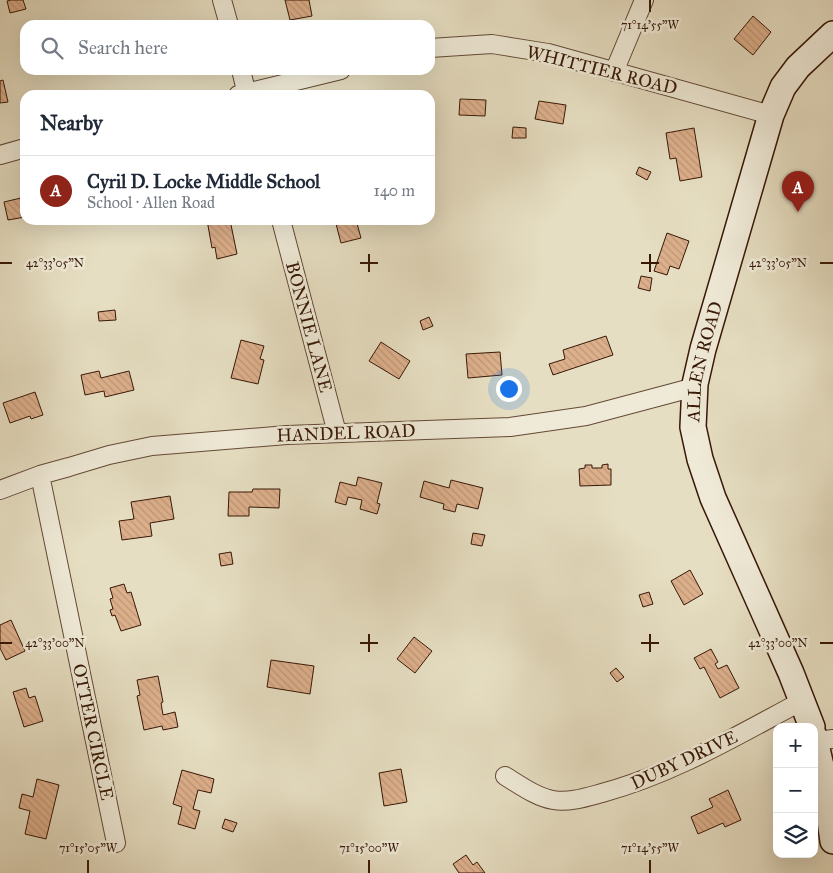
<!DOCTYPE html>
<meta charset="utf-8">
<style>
:root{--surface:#fff;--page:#f6f6f7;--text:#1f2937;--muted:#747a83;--line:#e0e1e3;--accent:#8f2418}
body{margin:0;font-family:"IM FELL Great Primer",serif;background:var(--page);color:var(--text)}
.controls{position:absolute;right:15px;bottom:15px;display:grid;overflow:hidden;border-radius:10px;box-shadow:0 5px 20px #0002}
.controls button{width:45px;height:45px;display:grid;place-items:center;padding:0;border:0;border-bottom:1px solid var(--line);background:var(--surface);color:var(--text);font:25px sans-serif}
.you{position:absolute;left:508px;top:388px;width:18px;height:18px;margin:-12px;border:4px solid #fff;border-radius:50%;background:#1a73e8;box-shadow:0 0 0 8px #1a73e833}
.badge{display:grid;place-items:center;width:32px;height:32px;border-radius:50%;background:var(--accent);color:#fff;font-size:16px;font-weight:700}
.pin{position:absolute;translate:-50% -41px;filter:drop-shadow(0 1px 2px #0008)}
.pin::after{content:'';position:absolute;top:26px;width:18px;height:15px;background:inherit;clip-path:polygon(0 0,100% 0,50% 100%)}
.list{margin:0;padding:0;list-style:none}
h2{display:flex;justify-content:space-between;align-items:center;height:65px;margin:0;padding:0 20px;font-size:21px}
h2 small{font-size:16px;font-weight:400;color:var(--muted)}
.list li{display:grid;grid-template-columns:32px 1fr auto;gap:15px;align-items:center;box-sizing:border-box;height:70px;padding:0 20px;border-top:1px solid var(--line)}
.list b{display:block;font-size:19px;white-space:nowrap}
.list p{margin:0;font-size:16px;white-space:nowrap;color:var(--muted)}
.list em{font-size:16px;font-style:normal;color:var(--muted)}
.icon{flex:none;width:28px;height:28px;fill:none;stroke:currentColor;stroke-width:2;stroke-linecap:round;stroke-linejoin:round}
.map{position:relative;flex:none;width:833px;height:873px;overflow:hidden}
.search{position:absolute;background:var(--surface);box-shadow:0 5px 20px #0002;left:20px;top:20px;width:415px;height:55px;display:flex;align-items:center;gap:12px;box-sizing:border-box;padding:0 18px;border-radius:15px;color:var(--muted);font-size:19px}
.panel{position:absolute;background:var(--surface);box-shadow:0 5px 20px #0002;left:20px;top:90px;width:415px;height:135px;border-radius:15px}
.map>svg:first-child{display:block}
.building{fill:url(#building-back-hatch);stroke:#371706}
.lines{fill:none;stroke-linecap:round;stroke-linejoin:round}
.street-casing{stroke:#634935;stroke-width:20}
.secondary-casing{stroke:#371706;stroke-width:28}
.street{stroke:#efead7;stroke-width:18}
.secondary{stroke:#efead7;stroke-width:25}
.ticks{fill:none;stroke:#371706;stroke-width:2}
.labels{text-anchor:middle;stroke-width:5;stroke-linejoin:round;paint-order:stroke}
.street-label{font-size:18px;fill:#371706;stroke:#efead7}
.ticks-label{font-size:12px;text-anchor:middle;fill:#371706;stroke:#efead7;stroke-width:5;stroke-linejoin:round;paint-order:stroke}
</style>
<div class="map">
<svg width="833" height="873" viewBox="0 0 833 873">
<defs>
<pattern id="building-back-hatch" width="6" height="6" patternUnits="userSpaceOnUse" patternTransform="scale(1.25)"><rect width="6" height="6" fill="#ddb08c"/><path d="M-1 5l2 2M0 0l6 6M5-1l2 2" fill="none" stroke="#be9777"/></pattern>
</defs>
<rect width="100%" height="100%" fill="#e6dec2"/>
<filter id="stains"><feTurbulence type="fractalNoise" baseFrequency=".004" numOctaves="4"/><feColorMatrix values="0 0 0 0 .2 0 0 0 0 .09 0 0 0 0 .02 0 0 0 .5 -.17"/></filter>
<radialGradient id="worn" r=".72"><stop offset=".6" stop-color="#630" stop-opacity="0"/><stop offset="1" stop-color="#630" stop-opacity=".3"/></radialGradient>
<path class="building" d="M11,0h12l3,9 -16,4 -3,-12z
M285,0h24l3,16 -22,4z
M753,16l18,16 -18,23 -19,-16z
M3,80l5,22 -8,1v-22z
M460,99l26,1 -1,16 -26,-1z
M539,101l27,4 -3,19 -28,-5z
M513,127l13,1v10h-14z
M694,128l8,49 -22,4 -4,-23 -6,1 -4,-26z
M639,167l12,5 -4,8 -11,-6z
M25,197v20l-17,3 -4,-18z
M207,220h23l7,34 -20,5 -2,-12 -3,1z
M335,220h21l5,18 -20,5z
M667,233l22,8 -10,28 -9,-3 -3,9 -13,-4z
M641,276l11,2 -2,13 -12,-3z
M115,310l1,10 -17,1 -1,-9z
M429,317l4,9 -10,4 -3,-9z
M606,336l7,19 -60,20 -4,-11 16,-5 -2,-9z
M241,340l23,6 -4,13 4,1 -6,24 -27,-6z
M381,342l29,19 -11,18 -30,-18z
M500,352l2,23 -34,3 -2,-24z
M99,371l2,7 28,-7 5,19 -29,7 -1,-6 -19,4 -4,-20z
M35,392l8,23 -12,4 -1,-3 -20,7 -7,-20z
M608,464v5h3v16l-31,1 -1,-17 6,-1v-3h7v3h10v-3z
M358,477l24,6 -5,20 3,1 -3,10 -17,-5 2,-9 -14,-3 -2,8 -11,-3 5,-20 16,4z
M451,480l32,8 -5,21 -21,-5 -2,8 -12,-3 1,-5 -24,-7 4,-16 25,7z
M253,489h27l-1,19 -30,-1v9h-21l1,-24h23z
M170,496l4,23 -24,4 2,13 -30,4 -3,-19 15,-2 -3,-17z
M473,533l12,2 -3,11 -11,-2z
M231,552l2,12 -12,2 -2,-12z
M690,570l13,24 -19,11 -13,-24z
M124,584l3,9 4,-1 10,33 -20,6 -6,-16 -3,1 -2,-6 3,-1 -3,-10 3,-1 -3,-10z
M649,592l4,12 -10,3 -4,-12z
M11,620l14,31 -19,9 -6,-12v-23z
M414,637l18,14 -17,22 -18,-14z
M711,649l7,13 -3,2 3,5 9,-4 12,23 -19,10 -16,-31 -4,2 -6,-11z
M271,660l43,6 -4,28 -43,-7z
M616,668l8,9 -7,5 -7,-9z
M158,676l5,26 -2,1 2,12 12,-3 3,15 -15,3 -1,-4 -18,4 -7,-34 3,-1 -3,-15z
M26,688l3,10 6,-2 8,25 -19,6 -11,-35z
M401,769l6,33 -23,4 -5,-33z
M182,770l32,9 -3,14 -13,-3 -5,19 7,2 -5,18 -17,-5 4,-17 -9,-3z
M37,779l22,6 -13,54 -21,-5 5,-23 -11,-3 3,-14 11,3z
M728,790l13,30 -16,7 -2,-4 -25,11 -7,-17 22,-10 -4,-8z
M225,819l12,4 -4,9 -11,-4z
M466,855l7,10 4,-3 8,11h-26l-6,-9z"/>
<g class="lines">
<g class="street-casing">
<path id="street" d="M222,0l7,25
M430,48l62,-4 56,9 223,62
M241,70l6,25
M614,72l30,-72
M238,95l103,-25
M0,155l25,-7
M281,220l56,213
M40,475l76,368
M0,490l40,-15 29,-8 40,-12 43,-9 135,-11 223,-8 76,-11 109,-29
M816,741l17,-2
M505,776c15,9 31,21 48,24 16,3 34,-3 49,-7 73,-20 134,-57 200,-92"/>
</g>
<g class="secondary-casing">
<g id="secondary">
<path id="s1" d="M812,727l-21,-54 -78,-175 -13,-39 -7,-32 2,-43 8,-35 68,-234 12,-28 15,-20 35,-33"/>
<path d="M814,736l10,43 9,62"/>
</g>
</g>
<use href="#street" class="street"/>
<use href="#secondary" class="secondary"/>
</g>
<path class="ticks" d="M650,0v12M369,254v18M650,254v18M0,263h12M360,263h18M641,263h18M820,263h13M369,634v18M650,634v18M0,643h12M360,643h18M641,643h18M820,643h13M88,860v13M369,860v13M650,860v13"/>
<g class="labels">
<g class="street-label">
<text transform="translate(602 70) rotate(14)" y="6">WHITTIER ROAD</text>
<text transform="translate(309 327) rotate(75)" y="6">BONNIE LANE</text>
<text dy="6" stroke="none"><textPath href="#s1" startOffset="390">ALLEN ROAD</textPath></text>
<text transform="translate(346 433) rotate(-2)" y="6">HANDEL ROAD</text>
<text transform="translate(93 732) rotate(78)" y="6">OTTER CIRCLE</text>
<text transform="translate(684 760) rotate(-25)" y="6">DUBY DRIVE</text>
</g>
</g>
<g class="ticks-label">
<text x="650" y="29">71°14'55"W</text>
<text x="55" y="267">42°33'05"N</text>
<text x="778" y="267">42°33'05"N</text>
<text x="55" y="647">42°33'00"N</text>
<text x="778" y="647">42°33'00"N</text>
<text x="88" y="852">71°15'05"W</text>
<text x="369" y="852">71°15'00"W</text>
<text x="650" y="852">71°14'55"W</text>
</g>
<rect width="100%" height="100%" filter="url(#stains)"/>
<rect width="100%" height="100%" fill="url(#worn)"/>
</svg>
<div class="controls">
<button>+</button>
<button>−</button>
<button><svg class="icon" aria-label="layers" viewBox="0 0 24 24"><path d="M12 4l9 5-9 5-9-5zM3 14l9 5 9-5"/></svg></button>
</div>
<div class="you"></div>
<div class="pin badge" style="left:798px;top:212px">A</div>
<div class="search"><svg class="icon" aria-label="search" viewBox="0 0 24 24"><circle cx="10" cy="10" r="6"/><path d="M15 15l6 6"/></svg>Search here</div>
<section class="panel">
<h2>Nearby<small></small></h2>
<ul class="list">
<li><span class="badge">A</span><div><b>Cyril D. Locke Middle School</b><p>School · Allen Road</p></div><em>140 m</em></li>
</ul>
</section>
</div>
